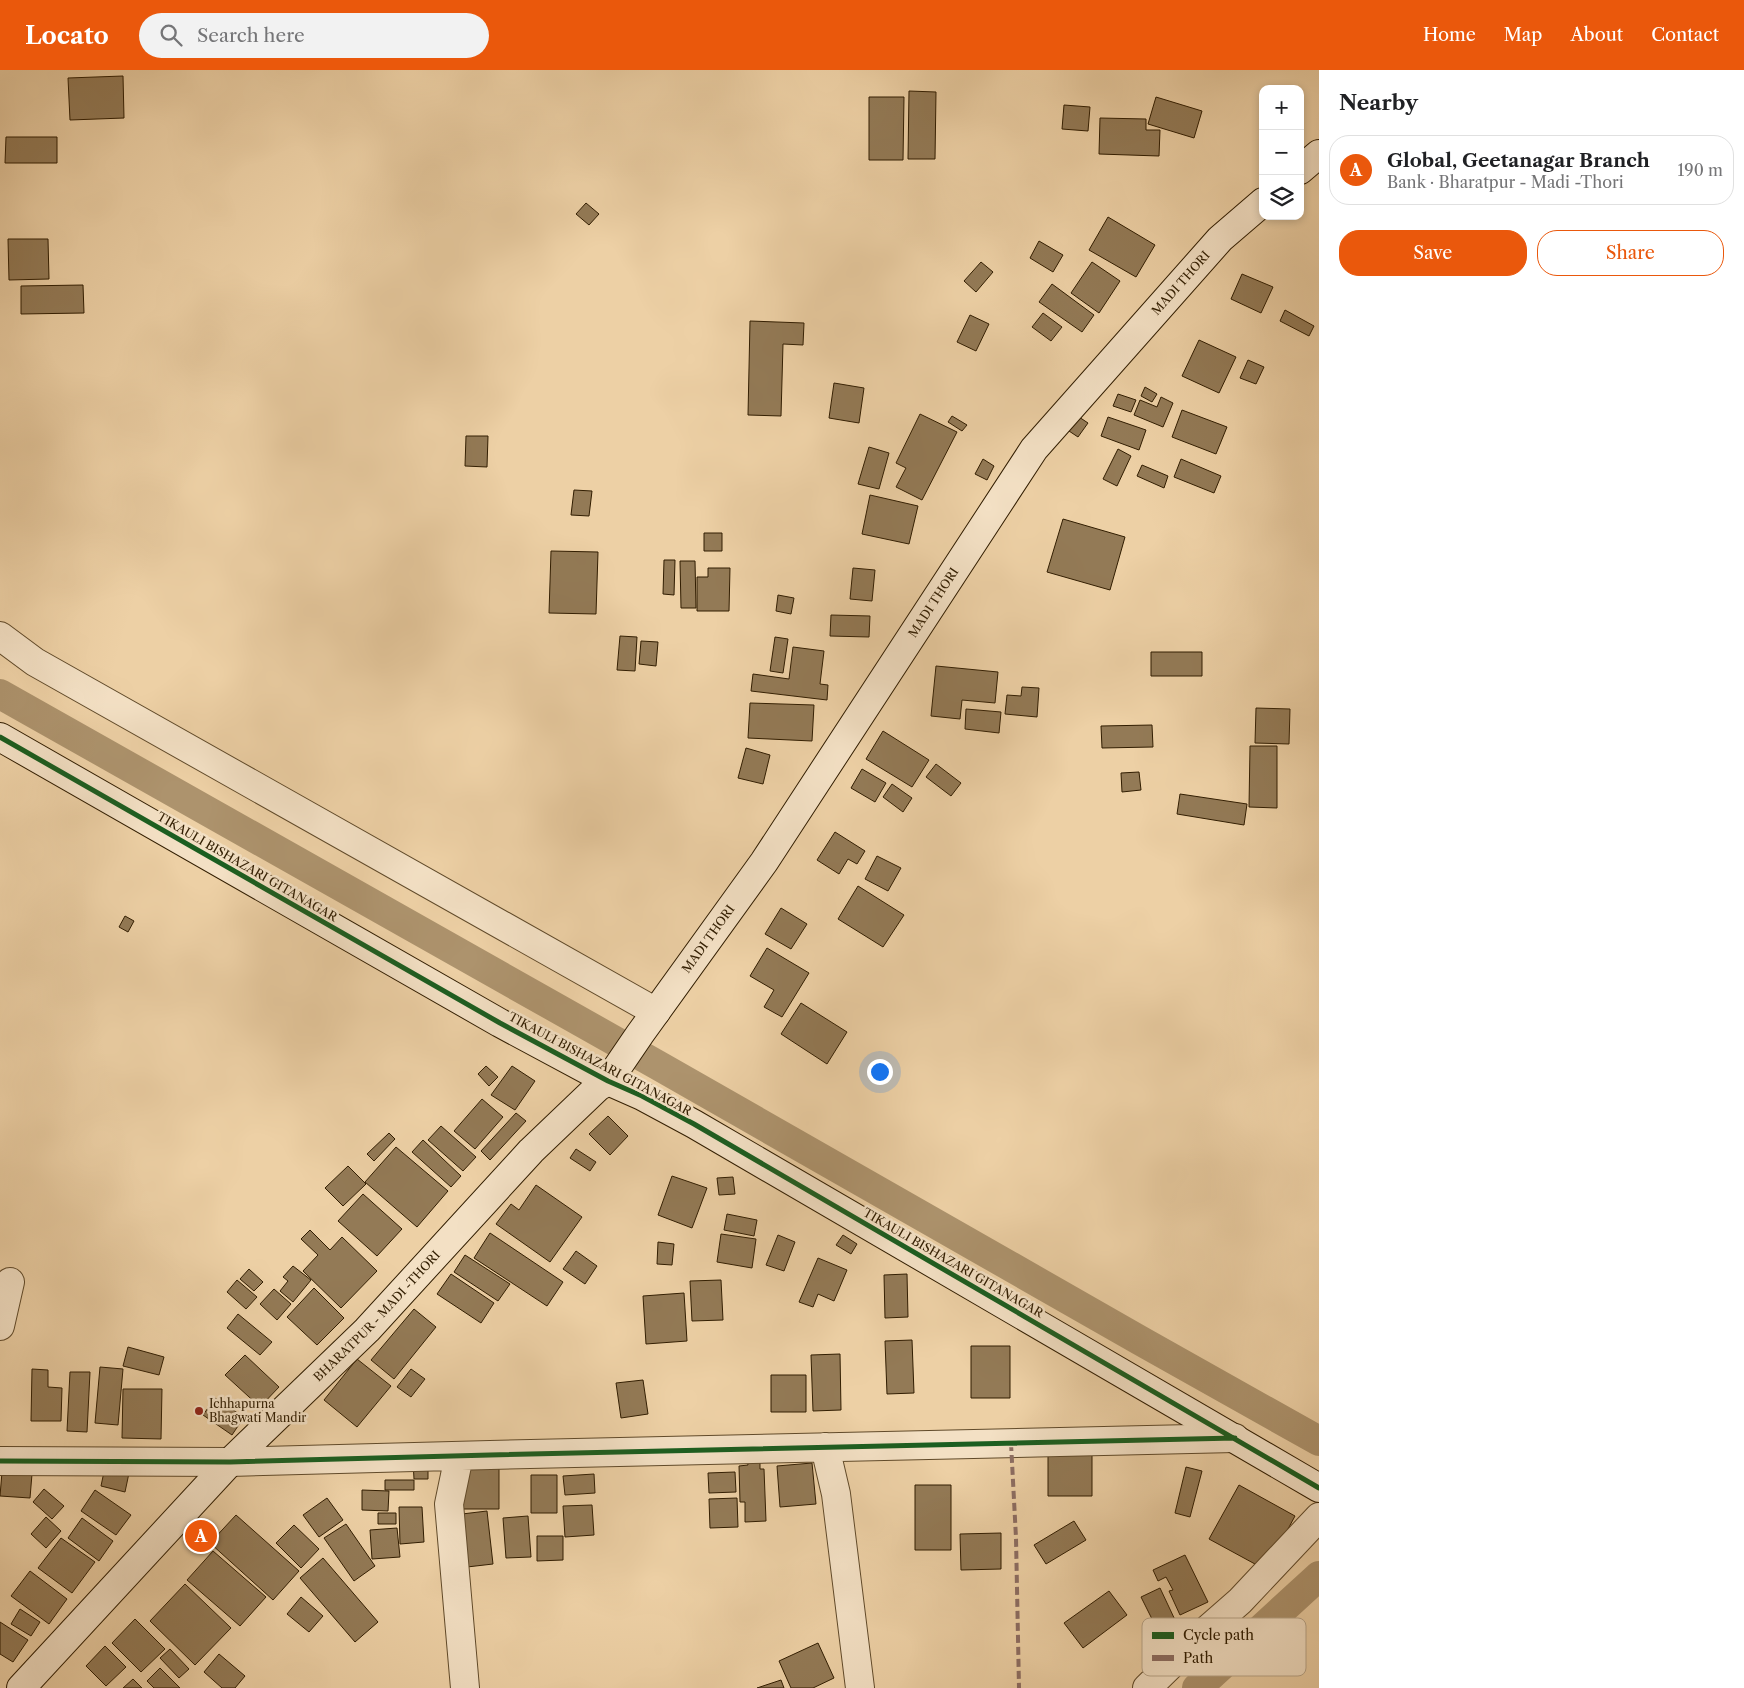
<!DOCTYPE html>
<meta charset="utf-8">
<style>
:root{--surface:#fff;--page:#f2f2f2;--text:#202124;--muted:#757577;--line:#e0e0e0;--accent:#ea580c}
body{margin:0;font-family:"Libre Caslon Text",serif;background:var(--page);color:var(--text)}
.controls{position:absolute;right:15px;top:15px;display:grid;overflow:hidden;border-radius:10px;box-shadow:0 2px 8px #0003}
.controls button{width:45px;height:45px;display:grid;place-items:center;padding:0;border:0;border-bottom:1px solid var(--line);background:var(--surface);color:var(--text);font:25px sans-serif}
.you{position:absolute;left:879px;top:1001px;width:18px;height:18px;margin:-12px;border:4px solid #fff;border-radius:50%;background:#1a73e8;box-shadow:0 0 0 8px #1a73e833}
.badge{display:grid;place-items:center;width:32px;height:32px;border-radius:50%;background:var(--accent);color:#fff;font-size:16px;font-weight:700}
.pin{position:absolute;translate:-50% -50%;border:2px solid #fff;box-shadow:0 1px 5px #0006}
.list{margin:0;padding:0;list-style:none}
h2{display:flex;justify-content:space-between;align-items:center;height:65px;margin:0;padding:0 20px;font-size:21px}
h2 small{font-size:16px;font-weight:400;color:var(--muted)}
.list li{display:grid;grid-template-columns:32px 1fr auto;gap:15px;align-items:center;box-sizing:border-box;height:70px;margin:0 10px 10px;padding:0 10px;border:1px solid var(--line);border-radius:20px}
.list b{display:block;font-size:19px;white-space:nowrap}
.list p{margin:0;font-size:16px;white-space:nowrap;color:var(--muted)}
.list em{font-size:16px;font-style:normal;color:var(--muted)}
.actions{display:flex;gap:10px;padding:15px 20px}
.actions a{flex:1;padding:11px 0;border:1px solid var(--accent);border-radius:20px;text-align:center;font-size:18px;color:var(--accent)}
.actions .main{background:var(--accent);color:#fff}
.icon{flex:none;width:28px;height:28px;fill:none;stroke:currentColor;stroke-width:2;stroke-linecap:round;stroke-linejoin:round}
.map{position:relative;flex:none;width:1319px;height:1618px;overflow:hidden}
header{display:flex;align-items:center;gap:30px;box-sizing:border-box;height:70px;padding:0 25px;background:var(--accent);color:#fff}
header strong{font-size:24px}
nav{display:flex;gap:28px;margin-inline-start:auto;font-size:18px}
.search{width:350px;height:45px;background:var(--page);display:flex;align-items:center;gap:12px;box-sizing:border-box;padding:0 18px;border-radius:28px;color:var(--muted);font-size:19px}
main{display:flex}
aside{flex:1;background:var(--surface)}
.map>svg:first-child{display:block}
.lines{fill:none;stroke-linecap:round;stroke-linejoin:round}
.canal{stroke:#ad936d;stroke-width:30}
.building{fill:#937a56;stroke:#311d01}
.street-casing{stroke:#604a2a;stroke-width:30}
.secondary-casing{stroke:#311d01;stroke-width:30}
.street{stroke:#f3e0c4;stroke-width:28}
.secondary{stroke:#f3e0c4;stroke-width:28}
.quiet{stroke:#8d6e63;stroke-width:4;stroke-dasharray:8 4;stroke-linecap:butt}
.cycleway-casing{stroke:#f3e0c4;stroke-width:8}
.cycleway{stroke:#1b5e20;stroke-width:5}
.poi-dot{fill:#8f2418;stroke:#f3e0c4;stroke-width:2}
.labels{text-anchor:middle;stroke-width:5;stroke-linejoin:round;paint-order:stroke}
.street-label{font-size:12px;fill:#311d01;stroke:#f3e0c4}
.poi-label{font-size:12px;fill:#311d01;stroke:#f3e0c4;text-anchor:start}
.key{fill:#f3e0c4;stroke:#b9a68a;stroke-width:1}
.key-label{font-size:14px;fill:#311d01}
</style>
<header>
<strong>Locato</strong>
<div class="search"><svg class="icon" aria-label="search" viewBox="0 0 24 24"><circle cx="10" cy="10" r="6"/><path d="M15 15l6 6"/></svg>Search here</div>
<nav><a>Home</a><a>Map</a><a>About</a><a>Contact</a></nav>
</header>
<main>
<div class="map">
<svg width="1319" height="1618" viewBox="0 0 1319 1618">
<rect width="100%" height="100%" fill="#edd0a5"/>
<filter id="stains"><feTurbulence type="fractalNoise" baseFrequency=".004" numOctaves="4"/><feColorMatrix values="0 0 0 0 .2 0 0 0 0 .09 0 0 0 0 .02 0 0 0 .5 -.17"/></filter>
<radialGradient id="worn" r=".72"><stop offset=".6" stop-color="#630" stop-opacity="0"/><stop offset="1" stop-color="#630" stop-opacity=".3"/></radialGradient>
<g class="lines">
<path class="canal" d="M0,624l661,373 480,274 178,100
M1197,1618l122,-112"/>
</g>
<path class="building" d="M123,6l1,42 -54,2 -2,-42z
M909,21l27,1 -1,67h-27z
M869,27h35l-1,63h-34z
M1156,27l46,14 -8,27 -46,-14z
M1064,35l26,2 -2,24 -26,-2z
M1100,48l46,1v11h14l-1,26 -60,-2z
M6,67h51v26h-52z
M586,133l13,11 -10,11 -13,-11z
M1108,147l47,28 -19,32 -47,-27z
M8,169h40l1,40 -40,1z
M1039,171l24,14 -10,17 -23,-14z
M981,192l12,10 -17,20 -12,-11z
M1092,192l28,19 -21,32 -28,-20z
M1242,204l31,13 -12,26 -30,-14z
M1052,214l42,31 -12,17 -43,-30z
M83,215l1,28 -63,1v-28z
M1285,240l29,16 -5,10 -29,-15z
M1043,243l19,14 -11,14 -19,-14z
M970,245l19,9 -13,27 -19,-9z
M750,251l54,2 -1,22 -20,-1 -2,72 -33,-1z
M1199,270l37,17 -17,36 -37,-17z
M1248,290l16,7 -8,17 -16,-6z
M834,313l30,5 -5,35 -30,-5z
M1145,317l12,7 -5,8 -11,-6z
M1118,324l18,6 -5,12 -18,-6z
M1161,327l12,6 -10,24 -29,-12 6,-15 17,7z
M1182,340l45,17 -11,27 -44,-17z
M920,344l37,18 -35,68 -26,-13 10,-19 -10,-5z
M1076,345l12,8 -10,14 -12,-8z
M952,346l15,9 -5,6 -14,-9z
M1108,347l38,13 -7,20 -38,-14z
M466,366h22l-1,31 -22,-1z
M869,377l20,6 -10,36 -21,-5z
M1118,379l13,7 -14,30 -14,-7z
M983,389l11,7 -7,14 -12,-6z
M1181,389l40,17 -7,17 -40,-16z
M1142,395l26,11 -4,12 -27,-12z
M574,420l18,1 -3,25 -18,-1z
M870,425l48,11 -9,38 -47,-10z
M1063,449l62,18 -15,53 -63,-18z
M704,463h18v18h-18z
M551,481l47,1 -2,62 -47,-1z
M664,490h11l-1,35 -11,-1z
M680,491h15l1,47h-15z
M708,498h22l-1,43h-32v-34h11z
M853,498l22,2 -3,31 -22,-2z
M778,525l16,3 -3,16 -15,-3z
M831,545l39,1 -1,21 -39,-1z
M620,566l17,1 -2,34 -18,-1z
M775,567l13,2 -5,34 -13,-2z
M641,571l17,1 -2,24 -17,-2z
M793,577l31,4 -4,33 8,1 -1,15 -76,-9 2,-17 36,5z
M1151,582h51v24h-51z
M936,596l62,6 -3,31 -33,-3 -2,19 -29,-3z
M1022,617l17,1 -2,29 -32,-3 2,-19 14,1z
M750,633l64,2 -2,36 -64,-3z
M1256,638l34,1 -1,35 -34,-1z
M966,639l35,3 -2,21 -34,-4z
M1152,655l1,22 -51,1 -1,-22z
M883,661l46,29 -17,27 -46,-28z
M1250,676h27v62l-28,-1z
M746,678l24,7 -7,29 -25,-6z
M936,694l25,19 -10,13 -25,-19z
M862,699l24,14 -11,19 -24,-14z
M1139,702l2,18 -19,2 -1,-19z
M892,714l20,14 -9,14 -20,-15z
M1180,724l67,10 -3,21 -67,-11z
M835,762l30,19 -8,13 -9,-5 -9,15 -22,-14z
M877,786l24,12 -13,23 -23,-12z
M858,816l46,29 -21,32 -45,-28z
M781,838l26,16 -16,25 -26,-15z
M125,846l9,5 -6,11 -9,-5z
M767,878l42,25 -27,44 -18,-10 10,-17 -24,-14z
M801,933l46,29 -20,32 -46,-30z
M486,996l12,11 -9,9 -11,-12z
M512,996l23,15 -20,29 -24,-15z
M482,1029l21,18 -28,32 -21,-18z
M516,1043l10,8 -36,39 -9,-9z
M608,1046l20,20 -18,19 -21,-21z
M441,1056l35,31 -13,14 -35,-31z
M389,1063l6,6 -21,22 -7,-7z
M423,1070l38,36 -10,11 -39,-35z
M396,1077l52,44 -31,36 -52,-45z
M576,1079l20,13 -6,9 -20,-13z
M348,1096l18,18 -23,22 -18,-18z
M672,1106l35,12 -15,40 -34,-13z
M733,1107l2,17 -16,1 -2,-17z
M536,1115l46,32 -32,45 -54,-38 15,-20 8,6z
M363,1124l39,35 -25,27 -39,-35z
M727,1144l30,6 -3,16 -30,-6z
M310,1160l20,20 12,-13 35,34 -36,37 -38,-37 15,-16 -17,-16z
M490,1163l73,49 -16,24 -73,-48z
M721,1164l35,5 -4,29 -35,-6z
M778,1165l17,7 -11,29 -18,-6z
M843,1165l14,9 -6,10 -15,-9z
M658,1172l16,2 -2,21 -15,-1z
M576,1181l21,15 -12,18 -22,-15z
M465,1185l45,29 -12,17 -44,-29z
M818,1188l29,12 -13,31 -16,-7 -5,13 -14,-5z
M293,1196l18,14 -18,22 -13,-11 8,-10 -5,-4z
M249,1199l14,13 -9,9 -14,-12z
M451,1204l43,29 -13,20 -44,-29z
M907,1204l1,43 -23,1 -1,-43z
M237,1210l20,17 -11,12 -19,-17z
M721,1210l2,40 -31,1 -2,-40z
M314,1218l30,30 -27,27 -30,-28z
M274,1219l17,15 -14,16 -17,-16z
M684,1223l3,48 -41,3 -3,-48z
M414,1239l22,18 -42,52 -23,-19z
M238,1244l34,28 -12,13 -33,-27z
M912,1270l2,53 -27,1 -2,-53z
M971,1276h39v52h-39z
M128,1277l36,10 -5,18 -36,-9z
M840,1284l1,56 -28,1 -2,-56z
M245,1285l34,32 -19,20 -35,-32z
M357,1289l34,27 -34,41 -33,-27z
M100,1297l23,2 -5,56 -23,-2z
M32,1299l16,1v17l14,1 -1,33h-30z
M411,1299l14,10 -14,18 -14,-10z
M70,1302h20l-3,60 -20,-1z
M771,1305h35v37h-35z
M643,1310l5,34 -27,4 -5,-35z
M123,1319h39l-1,50 -39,-1z
M215,1328l29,19 -12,18 -29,-20z
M1048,1378h44v48h-44z
M760,1389v10h4l2,52 -21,1v-20h-5l-1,-36 9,-1 -1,-5z
M413,1391h15v18h-14z
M812,1393l4,41 -36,3 -3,-41z
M461,1395h38v44h-38z
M105,1397l24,6 -4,19 -24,-6z
M1186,1397l16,4 -12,46 -15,-4z
M2,1402l30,2 -2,24 -30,-2z
M735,1402l1,20 -27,1 -1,-20z
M594,1404l1,19 -30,2 -2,-19z
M531,1405h26v38h-26z
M385,1410h29v10h-29z
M915,1415h36v65h-36z
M1239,1415l56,31 -29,54 -57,-31z
M44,1419l20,17 -12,13 -19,-17z
M95,1420l36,25 -15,20 -35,-24z
M362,1420l27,1 -1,20 -26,-1z
M327,1428l16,22 -24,17 -16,-22z
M737,1428l1,29 -28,1 -1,-29z
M592,1435l2,30 -29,2 -2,-31z
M399,1437h23l2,35 -24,2z
M487,1441l6,53 -26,3 -5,-53z
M378,1443h18v11h-18z
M236,1445l63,56 -26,29 -63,-57z
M528,1446l3,41 -25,1 -3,-40z
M46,1447l15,14 -15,17 -15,-14z
M82,1448l31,23 -14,20 -31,-23z
M1074,1451l12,19 -40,24 -12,-19z
M346,1454l29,42 -21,15 -30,-43z
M294,1455l25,24 -18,19 -25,-25z
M397,1458l3,29 -28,2 -2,-29z
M1001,1463v36l-40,1 -1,-36z
M537,1466h26v24l-26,1z
M61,1468l34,24 -23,31 -34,-25z
M213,1481l53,46 -26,29 -53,-46z
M1185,1485l23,47 -28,13 -11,-24 4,-1 -7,-13 -8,4 -5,-11z
M323,1488l55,64 -23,20 -55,-64z
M30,1501l37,28 -18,25 -38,-28z
M185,1514l46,44 -36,37 -45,-44z
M1160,1518l16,34 -18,9 -17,-34z
M1109,1521l18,24 -44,33 -19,-25z
M301,1527l22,19 -14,16 -22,-18z
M20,1539l20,13 -9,14 -20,-12z
M135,1549l30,30 -24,23 -29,-29z
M0,1552l28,18 -15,22 -13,-8z
M818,1573l16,35 -21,10h-22l-12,-27z
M105,1576l21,21 -20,19 -20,-20z
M170,1579l19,20 -10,9 -19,-20z
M219,1584l26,22 -10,12h-13l-18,-16z
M160,1598l20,20h-26l-7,-7z
M133,1609l9,9h-19z
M781,1610l3,8h-27z"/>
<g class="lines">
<g class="street-casing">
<path id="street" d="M0,566l35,26 621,350
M0,1256l10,-44
M825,1377l11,47 24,194
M459,1386l-10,48 16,184
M0,1391l230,1 260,-7 745,-17
M1147,1618l53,-52 40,-35 79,-84"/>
</g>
<g class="secondary-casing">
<g id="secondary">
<path d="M1300,100l19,-16"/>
<path d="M0,667l500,286 108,58 34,15 52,28 625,364"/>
<path id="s1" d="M21,1618l209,-226 137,-132 164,-179 67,-64 10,-6 32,-47 124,-172 270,-413 186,-210 43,-37"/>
</g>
</g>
<use href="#street" class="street"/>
<use href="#secondary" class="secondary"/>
<path class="quiet" d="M1011,1373l5,95 3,150"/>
<g class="cycleway-casing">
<path id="cycleway" d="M0,667l500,286 108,58 34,15 52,28 625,364
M0,1391l230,1 260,-7 745,-17"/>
</g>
<use href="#cycleway" class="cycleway"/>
</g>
<circle class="poi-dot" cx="199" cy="1341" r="5"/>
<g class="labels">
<g class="street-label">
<text dy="4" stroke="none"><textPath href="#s1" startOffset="1829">MADI THORI</textPath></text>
<text dy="4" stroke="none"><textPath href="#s1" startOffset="1424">MADI THORI</textPath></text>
<text transform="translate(247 797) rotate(30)" y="4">TIKAULI BISHAZARI GITANAGAR</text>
<text dy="4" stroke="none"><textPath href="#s1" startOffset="1019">MADI THORI</textPath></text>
<text transform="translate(600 994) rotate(28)" y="4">TIKAULI BISHAZARI GITANAGAR</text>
<text transform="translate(953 1193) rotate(30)" y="4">TIKAULI BISHAZARI GITANAGAR</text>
<text dy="4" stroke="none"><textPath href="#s1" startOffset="515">BHARATPUR - MADI -THORI</textPath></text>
</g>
<g class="poi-label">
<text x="209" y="1338">Ichhapurna<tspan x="209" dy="14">Bhagwati Mandir</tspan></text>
</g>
</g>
<rect x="1142" y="1548" width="164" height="58" rx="8" class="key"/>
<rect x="1152" y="1562" width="22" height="7" fill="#1b5e20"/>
<rect x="1152" y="1585" width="22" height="6" fill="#8d6e63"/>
<g class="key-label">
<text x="1183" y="1570">Cycle path</text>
<text x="1183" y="1593">Path</text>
</g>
<rect width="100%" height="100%" filter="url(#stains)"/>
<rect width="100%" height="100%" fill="url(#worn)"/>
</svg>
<div class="controls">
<button>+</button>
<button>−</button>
<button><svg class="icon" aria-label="layers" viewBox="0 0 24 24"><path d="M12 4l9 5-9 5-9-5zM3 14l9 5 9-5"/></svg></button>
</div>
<div class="you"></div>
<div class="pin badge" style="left:201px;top:1466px">A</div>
</div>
<aside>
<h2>Nearby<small></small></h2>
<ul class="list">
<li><span class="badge">A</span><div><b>Global, Geetanagar Branch</b><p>Bank · Bharatpur - Madi -Thori</p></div><em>190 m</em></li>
</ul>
<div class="actions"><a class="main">Save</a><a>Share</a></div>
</aside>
</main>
